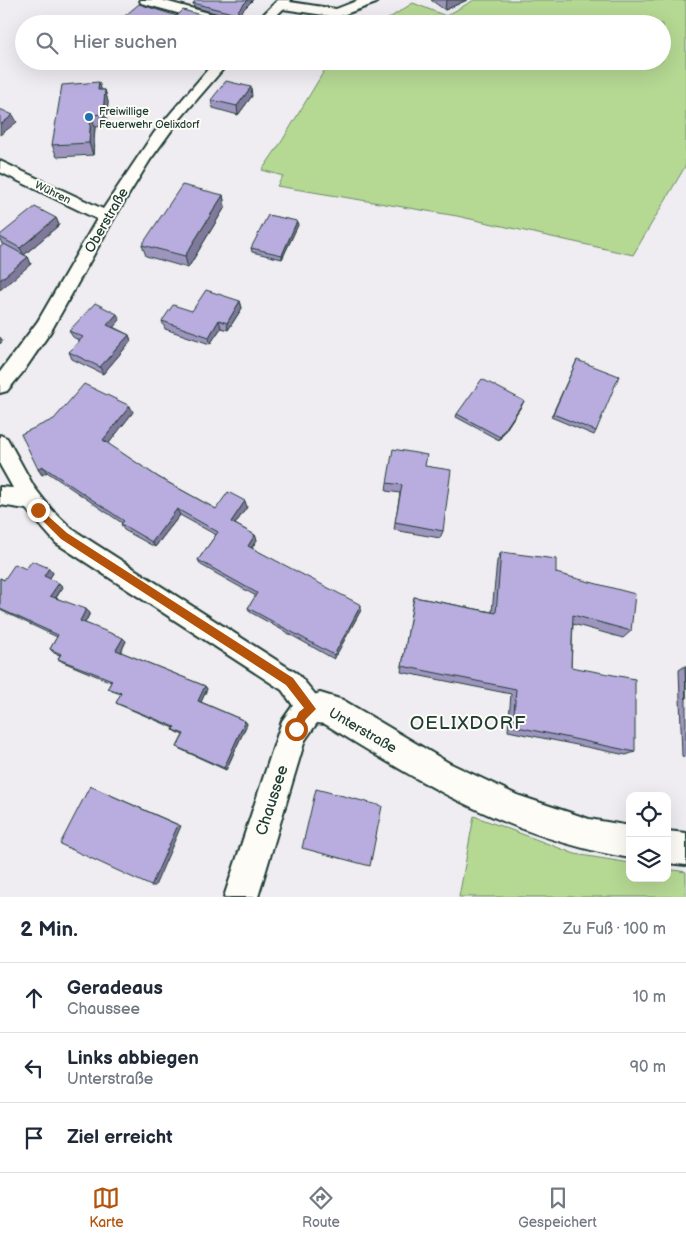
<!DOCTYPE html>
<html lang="de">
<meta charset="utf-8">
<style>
:root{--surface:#fff;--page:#f6f6f7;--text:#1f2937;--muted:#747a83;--line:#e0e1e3;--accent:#b45309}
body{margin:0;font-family:"Balsamiq Sans",sans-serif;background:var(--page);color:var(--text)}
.controls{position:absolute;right:15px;bottom:15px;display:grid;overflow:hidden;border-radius:10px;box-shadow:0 5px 20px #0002}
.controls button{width:45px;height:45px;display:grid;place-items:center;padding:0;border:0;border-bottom:1px solid var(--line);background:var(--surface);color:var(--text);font:25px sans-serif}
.stop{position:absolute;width:15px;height:15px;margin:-11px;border:4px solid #b45309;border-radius:50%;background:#fff}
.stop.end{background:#b45309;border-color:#fff;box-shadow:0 1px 5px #0008}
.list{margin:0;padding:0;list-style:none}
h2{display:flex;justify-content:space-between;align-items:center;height:65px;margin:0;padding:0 20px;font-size:21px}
h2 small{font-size:16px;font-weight:400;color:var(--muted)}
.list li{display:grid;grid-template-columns:32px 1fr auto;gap:15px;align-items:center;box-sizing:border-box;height:70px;padding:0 20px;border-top:1px solid var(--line)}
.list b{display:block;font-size:19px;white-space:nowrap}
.list p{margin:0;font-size:16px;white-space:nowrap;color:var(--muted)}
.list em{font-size:16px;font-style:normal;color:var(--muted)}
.icon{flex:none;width:28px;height:28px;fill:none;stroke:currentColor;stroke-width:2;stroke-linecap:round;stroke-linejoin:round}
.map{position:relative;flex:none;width:686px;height:897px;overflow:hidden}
.search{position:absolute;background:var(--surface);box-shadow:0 5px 20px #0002;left:15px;right:15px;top:15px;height:55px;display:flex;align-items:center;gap:12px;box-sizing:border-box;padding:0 18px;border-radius:28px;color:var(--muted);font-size:19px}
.sheet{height:275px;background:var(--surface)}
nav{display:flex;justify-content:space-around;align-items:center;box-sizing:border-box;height:70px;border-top:1px solid var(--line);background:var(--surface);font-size:14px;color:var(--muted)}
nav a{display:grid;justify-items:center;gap:2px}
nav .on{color:var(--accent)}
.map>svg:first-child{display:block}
.green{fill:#b5d893;stroke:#6a8a64}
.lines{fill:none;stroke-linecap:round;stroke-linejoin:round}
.minor-casing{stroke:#1f3d34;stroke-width:4}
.tertiary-casing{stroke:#1f3d34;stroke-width:4}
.minor{fill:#fdfcf7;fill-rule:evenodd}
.tertiary{fill:#fdfcf7;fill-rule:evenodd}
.wall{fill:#9e95bf;stroke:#1f3d34}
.shaded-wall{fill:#81799b;stroke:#1f3d34}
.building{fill:#b8adde;stroke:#1f3d34}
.route{fill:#b45309}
.poi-dot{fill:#1f6fb2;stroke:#fdfcf7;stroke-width:2}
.labels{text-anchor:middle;stroke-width:4;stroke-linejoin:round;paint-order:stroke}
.far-poi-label{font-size:11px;fill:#1f3d34;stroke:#fdfcf7;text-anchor:start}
.far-street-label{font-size:11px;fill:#1f3d34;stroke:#fdfcf7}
.street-label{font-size:14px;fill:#1f3d34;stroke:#fdfcf7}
.near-street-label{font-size:16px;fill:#1f3d34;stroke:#fdfcf7}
.near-quarter-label{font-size:19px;letter-spacing:1px;fill:#1f3d34;stroke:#fdfcf7}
</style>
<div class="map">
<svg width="686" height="897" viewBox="0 0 686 897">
<rect width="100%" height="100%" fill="#efecf2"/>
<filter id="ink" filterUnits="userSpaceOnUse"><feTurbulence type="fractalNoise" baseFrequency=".02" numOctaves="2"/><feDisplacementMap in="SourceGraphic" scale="10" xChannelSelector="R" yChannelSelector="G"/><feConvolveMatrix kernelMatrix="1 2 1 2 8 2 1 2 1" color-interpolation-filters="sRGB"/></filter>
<g filter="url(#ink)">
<path class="green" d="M474,0h212v165l-53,90 -176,-39 -180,-30 6,-10 -21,-6 20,-29 48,-80h332v-37h-282l33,-21 33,13z
M474,816l101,38 55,9v15h37v-9l19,3v25h-227z"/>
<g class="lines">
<g class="minor-casing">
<path id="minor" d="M140,0h21l77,21 1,3h-22l-76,-21z
M278,0h13l-1,2 46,7 23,-9h18l-1,3 -39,14 -54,-8 -15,15h-14z
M215,61h15l-51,59 -29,40 -37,60 -62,111 -28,41 -16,19 -7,2v-21l38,-51 59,-102 -97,-47v-11l103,48 51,-76z
M0,435l7,3 27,49 17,22 21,20 226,145 22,26 3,9 -3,9 -9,3 -9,-3 -20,-28 -226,-147 -30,-34 -26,-4v-18l13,1 -13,-23z"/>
</g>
<g class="tertiary-casing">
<path id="tertiary" d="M320,693l23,7 106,63 68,32 72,24 41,7v32c-119,-20 -204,-72 -305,-134l-8,-1 -12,17 -47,157h-34l58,-176 14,-20z
M667,831l19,2v32l-19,-2z"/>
</g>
<use href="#minor" class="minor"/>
<use href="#tertiary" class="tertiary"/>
</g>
<path class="wall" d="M431,0h36l-22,10z
M193,3l46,11v2l-3,3 -42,-12z
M177,16l52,8h-108l-1,-4z
M101,90h4l3,12 -2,24 -11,1 -2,28 -36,2 -5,-12z
M252,96l-14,19 -25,-7 -2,-8z
M223,195l2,12 -37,61 -42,-12 -4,-11z
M56,218l3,7 -35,30 4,2 3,7 -29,-20 -2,-5v-4z
M298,225l-16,34 -30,-7 -1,-4z
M240,301l2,7 -14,22 -7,-2 -11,16 -45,-15 -3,-8 30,-10z
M120,320l-7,7 16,8 2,6 -28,33 -31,-15 -3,-7 11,-11 -7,-4 -4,-6z
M577,360l19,71 -2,4 -43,-18z
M522,405l-23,35 -43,-23 1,-3z
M133,412l-25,32 50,33 58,32 31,-2 -12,17 20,11 2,5 -5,8 109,62 -27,49 -84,-47 -2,-4 8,-12 -55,-31 -3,-5 18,-25 -36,-20 -25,32 -31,-17 -3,-6 1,-1 -75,-51 -5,3 -4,-6z
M425,466l18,65 -3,7 -46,-8 6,-37 -14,-2 1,-8z
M501,552l55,21 75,58 -8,7 -50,-14 -2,43 64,85 -9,3 -118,-24 3,-37 -110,-22 13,-75 78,15 5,-51z
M49,568l4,5 -4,6 14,8 -7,11 34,15 -5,10 41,18 -5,11 84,34 2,3 -6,13 44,19 2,3 -21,46 -46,-21 -3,-2 6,-12 -7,-3 -3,-2 1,-2 -54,-23 -4,-2 5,-9 -9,-3 -4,-3 3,-6 -48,-20 -5,-3 2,-4 -6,-2 -4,-4 7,-12 -57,-27v-32l4,2 22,-11z
M685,666h1v91l-4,-1 -3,-86z"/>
<path class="shaded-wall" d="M248,0h5l-14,14v2l-3,3v-5l1,-3z
M449,0h18l-22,10 1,-9z
M228,19l1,5h-6z
M99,82l4,12 -5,-4z
M251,87l1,9 -14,19 -1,-9z
M105,90l3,12 -2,24 -3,-12z
M13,115l4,7 -17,13v-10z
M91,115l4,12 -2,28 -4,-12z
M223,195l2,12 -37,61 -3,-12z
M56,218l3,7 -35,30 -4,-7z
M297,221l1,4 -16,34v-4z
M28,257l3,7 -31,26v-10z
M240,301l2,7 -14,22 -1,-7z
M117,314l3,6 -10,11 -3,-6z
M219,320l2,8 -11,16 -1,-7z
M129,335l2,6 -28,33 -3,-7z
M0,337l3,4 -3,3z
M524,401l-2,4 -23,35 1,-3z
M130,406l3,6 -27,35 -3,-7z
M42,466l5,6 -5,3 -4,-6z
M245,501l2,6 -14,20 -2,-5z
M177,509l3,6 -25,32 -3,-5z
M255,535l2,5 -8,11 -1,-5z
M49,568l4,5 -5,8 -4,-5z
M59,583l4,4 -9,13 -4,-4z
M361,605v5l-27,49v-4z
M86,609l4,4 -6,11 -4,-3z
M123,638l3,3 -6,13 -4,-4z
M205,686l2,3 -7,15 -2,-3z
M245,721l2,3 -21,46 -2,-2z
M90,786l91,40 -26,60h-4z"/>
<path class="building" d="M196,0h52l-11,11h2l-3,3 -43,-11z
M139,4l38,12 6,-6 32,9h13l-5,5h-90l-13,-4z
M275,17l27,7h-33z
M226,81l25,6 -14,19 -26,-6z
M99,82l-1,8h7l-2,24 -12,1 -2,28 -37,2 10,-60z
M0,109l13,6 -13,10z
M182,185l41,10 -38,61 -43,-11z
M35,207l21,11 -36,30 -20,-11v-2z
M268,215l29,6 -15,34 -31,-7z
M4,244l24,13 -28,23v-33z
M206,290l34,11 -13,22 -8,-3 -10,17 -47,-16 11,-16 19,6z
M95,303l22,11 -10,11 22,10 -29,32 -31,-15 14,-15 -14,-6z
M577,360l42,16 -23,55 -43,-17z
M482,379l42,22 -24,36 -43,-23z
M84,384l46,22 -27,34 55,37 58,32 12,-17 17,9 -14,21 24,13 -7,11 113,59 -27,50 -86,-47 9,-15 -59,-33 20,-28 -41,-23 -25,33 -31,-18 3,-3 -82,-55 -4,3 -17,-35 33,-15z
M393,449l34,6 -2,11 26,4 -8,61 -48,-9 7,-37 -15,-2z
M501,552l55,7v14l79,21 -4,37 -58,-16 -2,52 64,12v73l-122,-26 3,-37 -114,-23 12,-69 82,16z
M32,561l17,7 -5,8 15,7 -9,13 36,13 -6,12 43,17 -7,12 89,36 -7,15 47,20 -21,47 -47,-21 7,-13 -11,-4 2,-3 -59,-24 5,-10 -13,-5 4,-8 -54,-21 3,-5 -11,-5 8,-14 -58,-26v-31l4,2 11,-16 11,5z
M685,666h1v33z
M90,786l88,39 -27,61 -91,-42z
M316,789l66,17 -12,60 -68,-18z"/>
</g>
<path class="route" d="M38,507l29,26 226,145 23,31 -10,10 -7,14 -3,1 -5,-5 8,-17 5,-4 -18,-23 -225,-146 -26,-26 -1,-3z"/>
<circle class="poi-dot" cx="89" cy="117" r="5"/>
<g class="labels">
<g class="far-poi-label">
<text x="99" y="115">Freiwillige<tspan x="99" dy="13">Feuerwehr Oelixdorf</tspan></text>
</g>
<g class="far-street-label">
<text transform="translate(53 192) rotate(26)" y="4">Wühren</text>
</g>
<g class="street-label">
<text transform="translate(106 220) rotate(-60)" y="5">Oberstraße</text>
<text transform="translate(363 730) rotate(30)" y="5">Unterstraße</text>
</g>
<g class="near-street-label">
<text transform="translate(271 800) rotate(-72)" y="6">Chaussee</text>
</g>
<g class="near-quarter-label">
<text x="468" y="729">OELIXDORF</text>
</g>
</g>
</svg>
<div class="controls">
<button><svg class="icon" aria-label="locate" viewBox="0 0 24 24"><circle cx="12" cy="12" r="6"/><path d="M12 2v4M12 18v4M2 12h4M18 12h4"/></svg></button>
<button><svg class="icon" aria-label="layers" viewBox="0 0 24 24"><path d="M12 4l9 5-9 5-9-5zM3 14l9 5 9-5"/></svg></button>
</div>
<div class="stop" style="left:296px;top:729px"></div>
<div class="stop end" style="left:38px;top:510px"></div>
<div class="search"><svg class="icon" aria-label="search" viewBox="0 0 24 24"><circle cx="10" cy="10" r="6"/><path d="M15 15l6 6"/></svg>Hier suchen</div>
</div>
<section class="sheet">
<h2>2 Min.<small>Zu Fuß · 100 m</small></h2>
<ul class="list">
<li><svg class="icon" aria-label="ahead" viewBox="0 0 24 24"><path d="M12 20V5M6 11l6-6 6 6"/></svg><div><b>Geradeaus</b><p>Chaussee</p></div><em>10 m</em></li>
<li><svg class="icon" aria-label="left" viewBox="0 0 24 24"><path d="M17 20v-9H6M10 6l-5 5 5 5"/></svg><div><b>Links abbiegen</b><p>Unterstraße</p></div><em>90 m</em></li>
<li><svg class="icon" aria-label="arrive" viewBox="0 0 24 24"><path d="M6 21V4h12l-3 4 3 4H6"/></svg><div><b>Ziel erreicht</b></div></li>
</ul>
</section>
<nav>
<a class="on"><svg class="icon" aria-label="map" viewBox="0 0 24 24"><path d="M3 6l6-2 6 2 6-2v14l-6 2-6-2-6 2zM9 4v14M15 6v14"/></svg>Karte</a>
<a><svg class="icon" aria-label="directions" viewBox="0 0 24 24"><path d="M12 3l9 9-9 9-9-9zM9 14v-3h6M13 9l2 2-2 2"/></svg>Route</a>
<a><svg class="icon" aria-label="saved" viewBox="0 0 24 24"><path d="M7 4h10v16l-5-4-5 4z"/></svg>Gespeichert</a>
</nav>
